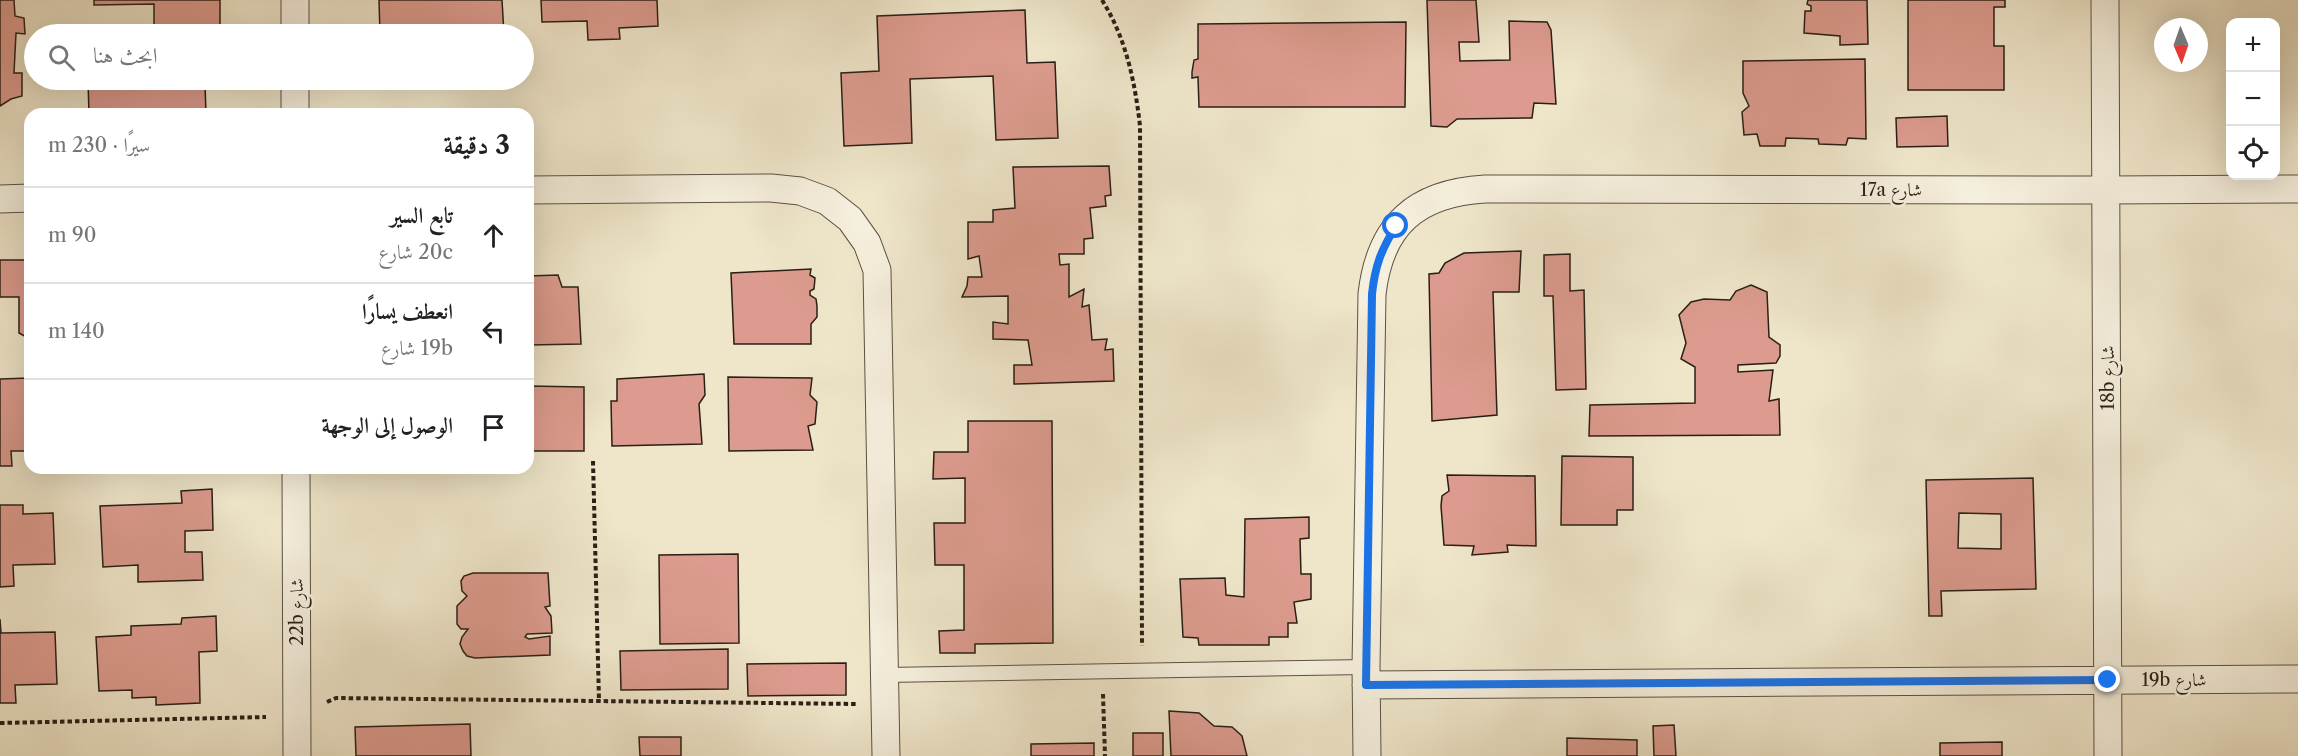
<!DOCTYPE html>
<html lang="ar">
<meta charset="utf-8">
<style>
:root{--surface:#fff;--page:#f6f6f6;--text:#202124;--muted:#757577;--line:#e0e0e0}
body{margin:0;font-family:"Libre Caslon Text",Amiri,serif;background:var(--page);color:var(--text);direction:rtl}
.controls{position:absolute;right:18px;top:18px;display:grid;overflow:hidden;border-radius:12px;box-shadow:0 6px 24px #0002}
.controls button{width:54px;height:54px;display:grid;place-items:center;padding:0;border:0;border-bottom:2px solid var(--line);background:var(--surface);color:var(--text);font:30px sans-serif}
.compass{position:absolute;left:2154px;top:18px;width:54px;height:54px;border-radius:50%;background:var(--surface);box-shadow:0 6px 24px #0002;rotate:178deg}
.stop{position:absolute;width:18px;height:18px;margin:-14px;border:4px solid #1a73e8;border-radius:50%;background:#fff}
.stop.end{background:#1a73e8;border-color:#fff;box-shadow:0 2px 6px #0008}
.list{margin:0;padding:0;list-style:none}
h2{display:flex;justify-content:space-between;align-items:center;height:78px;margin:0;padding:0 24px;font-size:26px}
h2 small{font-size:20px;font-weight:400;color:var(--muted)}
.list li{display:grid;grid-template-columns:39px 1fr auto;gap:18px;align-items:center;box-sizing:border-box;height:96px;padding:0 24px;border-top:2px solid var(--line)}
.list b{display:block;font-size:22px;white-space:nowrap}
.list p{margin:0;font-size:20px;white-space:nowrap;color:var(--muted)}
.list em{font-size:20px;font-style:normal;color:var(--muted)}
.icon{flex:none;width:33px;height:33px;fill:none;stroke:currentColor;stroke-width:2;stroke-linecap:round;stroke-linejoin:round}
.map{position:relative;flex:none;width:2298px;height:756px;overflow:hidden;direction:ltr}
.search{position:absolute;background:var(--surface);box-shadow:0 6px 24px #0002;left:24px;top:24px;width:510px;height:66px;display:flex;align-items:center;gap:15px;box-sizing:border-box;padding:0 21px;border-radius:33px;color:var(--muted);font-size:22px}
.panel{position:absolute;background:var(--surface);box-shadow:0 6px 24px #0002;left:24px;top:108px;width:510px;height:366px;border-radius:18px;direction:rtl}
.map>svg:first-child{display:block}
.building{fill:#dc9b8e;stroke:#2a1f16;stroke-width:1.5;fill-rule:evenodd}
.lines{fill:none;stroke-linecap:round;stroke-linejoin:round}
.service-casing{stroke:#5b5143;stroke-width:16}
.minor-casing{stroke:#5b5143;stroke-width:29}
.path{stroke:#2a1f16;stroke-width:4;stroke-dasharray:4.5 3;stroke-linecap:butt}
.service{stroke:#f5efdd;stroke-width:14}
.minor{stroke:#f5efdd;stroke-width:27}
.route{stroke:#1a73e8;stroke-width:8}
.labels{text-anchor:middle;stroke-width:5;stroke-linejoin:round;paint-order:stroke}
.street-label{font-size:18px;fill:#2a1f16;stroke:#f5efdd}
</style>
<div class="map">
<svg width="2298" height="756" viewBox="0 0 2298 756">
<rect width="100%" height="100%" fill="#efe6ca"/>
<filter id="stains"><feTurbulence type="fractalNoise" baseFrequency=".00333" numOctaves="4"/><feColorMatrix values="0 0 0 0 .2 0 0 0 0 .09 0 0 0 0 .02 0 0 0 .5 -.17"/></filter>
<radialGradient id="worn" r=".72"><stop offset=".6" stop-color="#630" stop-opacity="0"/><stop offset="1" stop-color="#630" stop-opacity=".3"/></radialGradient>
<path class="building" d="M0,0h14l1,16 9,2 1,16 -9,-1 -2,40h8v23l-11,3 -11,7z
M94,0h126v34h-66v-30l-60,1z
M379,0h123l2,34h-124z
M541,0h116l1,26 -39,2 1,11 -32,1 -1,-19 -45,1z
M1427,0h49l3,42h-20l1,19 50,-1 -1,-39 38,1 4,8 5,74 -22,-1 -2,15 -75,1 -10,8 -16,-1z
M1808,0h59l1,44 -28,1v-9l-36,-3 1,-22h6v-5l-4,-2z
M1908,0h97v7h-11v39h10v44h-96z
M1025,10l2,53 28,-1 3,76 -62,2 -3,-64 -83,3 2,64 -68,3 -3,-73 38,-2 -2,-55z
M1406,22l-1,85h-206l-1,-30 -6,1v-6l2,-12 4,-1v-35z
M1865,59l1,80 -18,-1 -2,7 -27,-1 -1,-5 -32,-1 -1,8h-25l-3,-12 -13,1 -2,-23 7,-6 -6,-13v-32z
M155,80h66v3l-16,1 1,30h-117l-1,-33z
M1947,116l1,30 -51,1 -1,-29z
M1109,166l2,29 -6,1 1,10 -16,2 3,30 -9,1v15h-25l1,11 9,-1v33l15,-8 -2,18 7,-2 3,35 15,-1 -2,11 8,-1 1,32 -100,3v-19h18l-4,-25 -35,-1v-17l15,2v-28l-46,1 5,-11 1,-9h14l-3,-21 -11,3v-37h25v-12l22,-2 -2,-41z
M1521,251l-2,41h-26l4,123 -65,6 -3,-147 10,-1 6,-10 19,-10z
M1570,254v37l14,-1 2,99 -30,1 -3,-94h-9v-41z
M0,260h30v79l-11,-6v-36h-19z
M811,269l-1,6 5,3 -1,11 -4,2v4l6,4 1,7v11l-6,7v20h-77l-3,-71z
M558,275l4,12h16l3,57 -53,1v-69z
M1751,285l16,7 2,45 11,8v11l-4,7 -38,2v7l35,-2 -4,31 10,-2 1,36 -191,1 1,-31 105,-2v-36l-14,-8 5,-16 -7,-28 12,-13 13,-3 26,1 6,-9z
M704,374l1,21 -6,9 3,40 -90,2 -1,-45h6v-22z
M728,377l84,1 -2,17 7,7 -2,22 -7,2 5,24 -84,1z
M29,378l1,73h-19l1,15h-12v-87z
M528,386l56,1v64h-56z
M968,421h84l1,222 -78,1v9h-35l-1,-22 25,-1v-65h-29l-1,-42h31v-45l-32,1 1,-27h34z
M1562,456l71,1v53h-16v15h-56z
M1447,475l88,1 1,70 -29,-1 1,7 -36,3 2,-9 -30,-1 -3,-39 1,-10 7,-5z
M2033,478l3,111 -95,2 1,25h-13l-3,-136zM1959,513l42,1v35l-43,-1z
M212,489l1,41 -28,1v21h17l1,28 -65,2v-17l-35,2 -3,-61 82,-3 -1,-12z
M0,505h23v9l30,-1 2,51 -42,1 1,21 -14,1z
M1309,517v21l-9,1 1,35h10v25l-17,3 3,21h-9v14h-19v8h-70l-1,-7 -15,-1 -3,-58 45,-1 1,17 18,2 1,-78z
M738,554l1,89 -79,1 -1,-89z
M473,573h75l2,33 -5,1 6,9 1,17 -25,1 -2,3 4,2 21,-3v19l-75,3 -8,-2 -4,-5 -3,-7 2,-7 6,-8h-7l-4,-5v-18l10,-10 -5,-5 -1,-10 3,-5z
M216,616l1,35 -18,1 1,51 -44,2v-8l-24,1v-8l-33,1 -3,-54 35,-2v-9l50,-2 1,-6z
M0,619l1,14 54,-1 2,52 -42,1 1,18h-16z
M728,649v40l-107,1 -1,-39z
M846,663v32l-98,1 -1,-32z
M1169,711l30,2 15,13 18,1 10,9 5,20h-76z
M470,724l1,32h-115l-1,-29z
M1674,725l2,31h-22l-1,-30z
M1133,733h30v23h-30z
M639,737h42v19h-41z
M1567,738l70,2v16h-70z
M2002,742v14h-62v-13z
M1094,743v13h-63v-12z"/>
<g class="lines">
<g class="service-casing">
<path id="service" d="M885,675l481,-8"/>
</g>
<g class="minor-casing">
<path id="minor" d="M295,0v34
M2105,0l3,756
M295,80v34
M528,190l243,-2 29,3 27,10 23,18 17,24 10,27 9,486
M0,199l30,-1
M296,468l1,288
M1366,685l932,-6
M1367,756l-1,-89 6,-373c8,-69 44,-101 113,-105l622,1 191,-1"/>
</g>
<path class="path" d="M1102,0c24,38 33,82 38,126l2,520
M593,461l6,240
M1103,694l2,62
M327,702l9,-4 520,6
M0,723l266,-6"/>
<use href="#service" class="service"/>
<use href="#minor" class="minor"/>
</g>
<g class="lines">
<path class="route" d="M1396,226c-15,24 -21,40 -24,68l-6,391 742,-5"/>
</g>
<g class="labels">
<g class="street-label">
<text x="1891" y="196">17a شارع</text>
<text transform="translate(2108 378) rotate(-90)" y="6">18b شارع</text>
<text transform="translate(297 612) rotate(-90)" y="6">22b شارع</text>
<text x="2174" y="686">19b شارع</text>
</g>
</g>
<rect width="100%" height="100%" filter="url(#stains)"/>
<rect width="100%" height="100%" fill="url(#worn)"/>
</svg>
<div class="controls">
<button>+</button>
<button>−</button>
<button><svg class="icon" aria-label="locate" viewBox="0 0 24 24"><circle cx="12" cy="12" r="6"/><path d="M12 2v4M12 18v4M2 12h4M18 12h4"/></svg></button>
</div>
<svg class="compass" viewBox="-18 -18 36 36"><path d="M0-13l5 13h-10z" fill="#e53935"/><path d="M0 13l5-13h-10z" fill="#757577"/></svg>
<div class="stop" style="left:1396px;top:226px"></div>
<div class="stop end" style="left:2108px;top:680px"></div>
<div class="search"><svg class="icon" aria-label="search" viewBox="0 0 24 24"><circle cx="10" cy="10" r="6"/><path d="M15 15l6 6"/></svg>ابحث هنا</div>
<section class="panel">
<h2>3 دقيقة<small>سيرًا · 230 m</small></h2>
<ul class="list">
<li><svg class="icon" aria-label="ahead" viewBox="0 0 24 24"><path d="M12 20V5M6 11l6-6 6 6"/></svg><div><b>تابع السير</b><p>20c شارع</p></div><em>90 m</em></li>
<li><svg class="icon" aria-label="left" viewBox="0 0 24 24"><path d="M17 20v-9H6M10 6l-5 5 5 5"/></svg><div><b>انعطف يسارًا</b><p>19b شارع</p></div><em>140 m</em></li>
<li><svg class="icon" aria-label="arrive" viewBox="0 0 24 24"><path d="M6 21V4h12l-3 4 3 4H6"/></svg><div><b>الوصول إلى الوجهة</b></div></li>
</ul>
</section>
</div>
